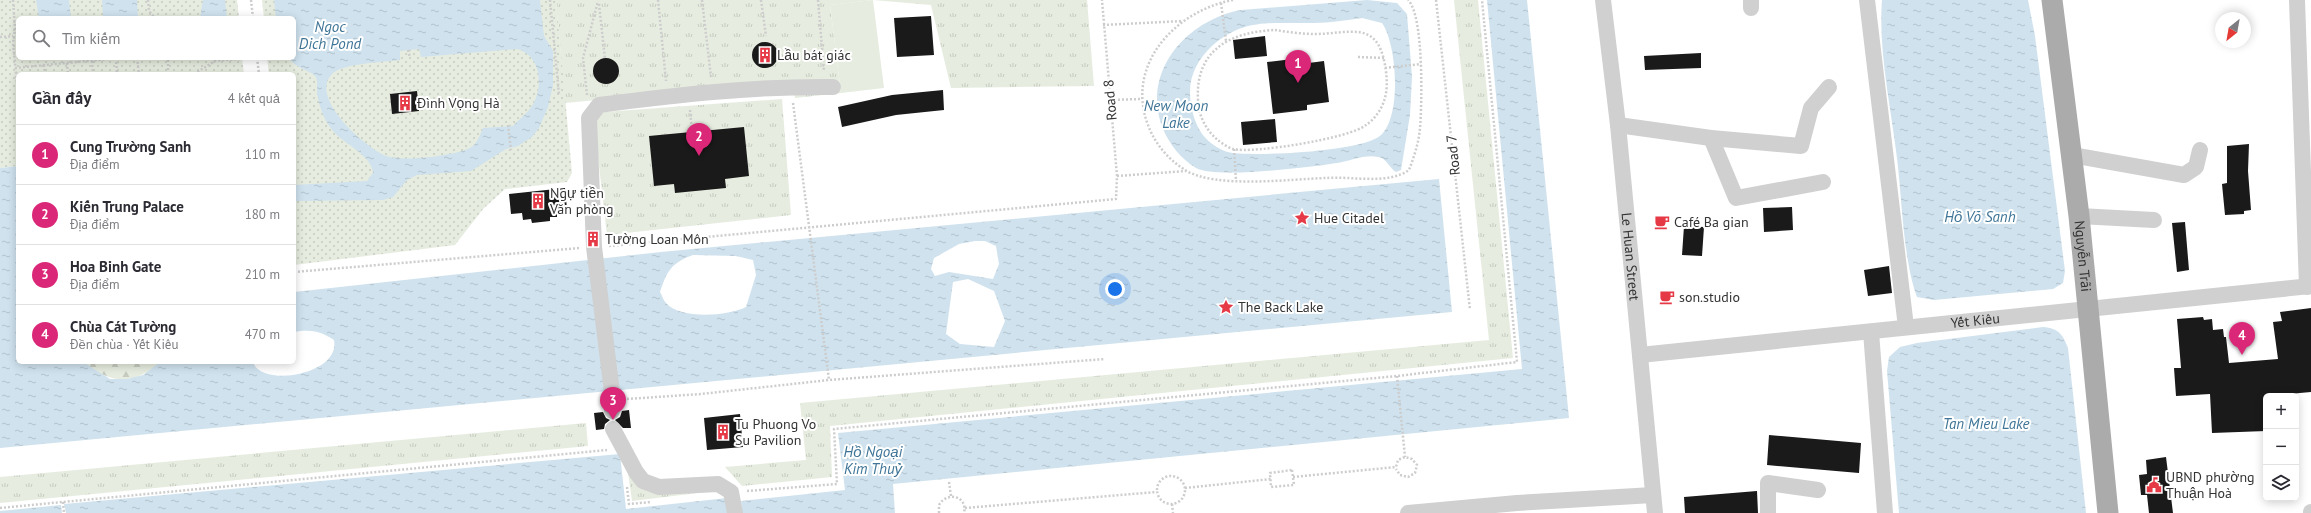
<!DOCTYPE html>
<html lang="vi">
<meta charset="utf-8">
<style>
:root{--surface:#fff;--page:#f2f2f3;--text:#2b2b33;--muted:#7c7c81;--line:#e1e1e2;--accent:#db2777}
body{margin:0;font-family:"PT Sans",sans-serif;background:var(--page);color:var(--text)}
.controls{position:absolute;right:12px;bottom:12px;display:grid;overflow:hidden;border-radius:6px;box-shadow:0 2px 10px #0003}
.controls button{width:36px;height:36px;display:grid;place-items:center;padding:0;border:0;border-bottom:1px solid var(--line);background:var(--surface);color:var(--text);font:20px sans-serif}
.compass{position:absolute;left:2215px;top:12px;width:36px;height:36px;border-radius:50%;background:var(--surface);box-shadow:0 2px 10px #0003;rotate:211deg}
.you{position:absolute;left:1115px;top:289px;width:14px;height:14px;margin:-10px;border:3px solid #fff;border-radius:50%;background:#1a73e8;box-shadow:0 0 0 6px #1a73e833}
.badge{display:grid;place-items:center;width:26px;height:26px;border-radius:50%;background:var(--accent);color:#fff;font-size:13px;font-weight:700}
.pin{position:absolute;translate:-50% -33px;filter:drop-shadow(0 1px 2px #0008)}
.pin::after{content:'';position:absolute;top:21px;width:14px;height:12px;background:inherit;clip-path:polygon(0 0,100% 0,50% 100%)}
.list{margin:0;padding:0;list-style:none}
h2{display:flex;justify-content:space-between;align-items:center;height:52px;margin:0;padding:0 16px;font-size:17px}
h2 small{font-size:13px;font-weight:400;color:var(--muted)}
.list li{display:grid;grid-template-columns:26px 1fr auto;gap:12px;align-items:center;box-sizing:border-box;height:60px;padding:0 16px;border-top:1px solid var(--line)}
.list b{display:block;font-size:15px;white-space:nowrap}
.list p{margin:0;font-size:13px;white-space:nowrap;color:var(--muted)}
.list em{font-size:13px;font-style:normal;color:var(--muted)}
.icon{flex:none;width:22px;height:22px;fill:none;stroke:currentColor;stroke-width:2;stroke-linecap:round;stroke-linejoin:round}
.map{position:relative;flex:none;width:2311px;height:513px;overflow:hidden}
.search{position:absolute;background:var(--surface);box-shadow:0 2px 10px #0003;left:16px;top:16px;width:280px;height:44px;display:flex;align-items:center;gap:10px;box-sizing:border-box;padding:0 14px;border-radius:6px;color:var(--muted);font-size:15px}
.panel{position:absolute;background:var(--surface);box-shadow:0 2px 10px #0003;left:16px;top:72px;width:280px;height:292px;border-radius:6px}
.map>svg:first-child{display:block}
.grass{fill:url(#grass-tufts)}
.forest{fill:url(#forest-firs)}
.park{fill:url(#park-dots)}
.pitch{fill:#e6ecdf}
.water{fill:url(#water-ripples);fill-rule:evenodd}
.building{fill:#1a1a1a}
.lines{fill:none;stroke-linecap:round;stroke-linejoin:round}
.path{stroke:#cdcdcd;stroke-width:2.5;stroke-dasharray:2 2;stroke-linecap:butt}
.minor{stroke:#d0d0d0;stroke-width:16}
.major{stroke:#ababab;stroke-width:21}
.labels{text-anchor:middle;stroke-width:4;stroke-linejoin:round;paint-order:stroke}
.poi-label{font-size:14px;fill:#333;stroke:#fff;text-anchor:start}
.street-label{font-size:14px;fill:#333;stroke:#fff}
.water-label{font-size:15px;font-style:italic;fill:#3f7597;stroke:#fff}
</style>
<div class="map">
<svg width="2311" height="513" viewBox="0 0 2311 513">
<defs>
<pattern id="grass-tufts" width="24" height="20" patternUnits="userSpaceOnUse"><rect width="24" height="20" fill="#e6ecdf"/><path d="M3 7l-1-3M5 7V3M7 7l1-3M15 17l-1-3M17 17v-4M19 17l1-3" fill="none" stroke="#c6cbc0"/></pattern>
<pattern id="forest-firs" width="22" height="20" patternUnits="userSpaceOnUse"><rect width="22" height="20" fill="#e6ecdf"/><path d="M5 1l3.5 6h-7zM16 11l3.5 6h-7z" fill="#c6cbc0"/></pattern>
<pattern id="park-dots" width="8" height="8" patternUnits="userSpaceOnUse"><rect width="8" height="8" fill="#e6ecdf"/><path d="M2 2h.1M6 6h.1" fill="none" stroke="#c6cbc0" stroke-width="1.8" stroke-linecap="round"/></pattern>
<pattern id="water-ripples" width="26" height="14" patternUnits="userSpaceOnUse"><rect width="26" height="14" fill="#cfe2ee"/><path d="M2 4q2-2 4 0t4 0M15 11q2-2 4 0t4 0" fill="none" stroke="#b2c2cd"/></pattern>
</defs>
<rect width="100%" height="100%" fill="#fff"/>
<path class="grass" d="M556,0h531l7,86 -143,2 -20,-83 -58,-5 -43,5 11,88 -46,5 -2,-17 -228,22z
M1454,0h24l35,358 -683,68 2,51 -90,9 -17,-19 81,-7 -6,-57 689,-63z
M782,99l9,116 -184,20 -13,-112 1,-5 9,-6z
M586,423l2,23 -588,57v-26z
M628,472l86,19 -82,10z"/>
<path class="forest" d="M83,362h77c-26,24 -50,22 -77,0z"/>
<path class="park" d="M0,0h237l2,18h-221v40h224l2,16h-226v92l-18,2z
M262,0h294l16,173 -5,9 -62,7 -22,20 -28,36 -161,20v-191h-25l-2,-16h27v-40h-30z"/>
<path class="pitch" d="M873,0l11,88 -43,5 -11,-88z"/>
<path class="water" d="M36,0h33l2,18h-32z
M102,0h35l1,18h-56l21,-2z
M203,0h22l2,18h-27z
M274,0h266l4,36 9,15v34l-5,22 -9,21 -7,9 -14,9 -12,3 -35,22 -54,4 -10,5 -14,17 -10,3 -89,1v-16l73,-4 6,-8c-1,-16 -24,-27 -35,-37 -13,-12 -18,-26 -21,-43 0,-5 1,-11 -1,-16 -4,-6 -20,-8 -27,-19h5v-40h-18zM419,49l2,8 96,-8c24,6 27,38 15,57 -4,7 -13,13 -19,20l-30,2c-3,7 -6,16 -13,20 -16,8 -67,14 -84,8 -20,-8 -78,-58 -54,-82 11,-11 53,-12 68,-14v-9z
M1367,0l30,3 10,11 5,63 -2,38 -9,55 -5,2c-7,-4 -9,-14 -18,-15 -13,-3 -28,4 -41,6 -27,4 -121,16 -141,5 -15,-9 -26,-23 -33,-39 -23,-57 24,-109 78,-119zM1362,18l20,5c15,21 20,93 -1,112 -18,17 -122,21 -148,18 -8,-1 -16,-5 -22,-10 -15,-11 -21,-34 -21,-52 0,-17 9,-33 22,-45 33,-29 61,-22 102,-23 16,0 32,-3 48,-5z
M1487,0h40l42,418 -676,66 2,29h-153l-1,-12 104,-11 -7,-57 684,-64z
M1882,0h146l7,36 30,235 -2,12 -10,6 -119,11 -17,-3c-14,-38 -15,-98 -20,-139 -6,-50 -19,-109 -15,-158z
M18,166v196h65l27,17h17l16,-4 17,-13h93c8,26 88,13 81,-22 -13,-9 -24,-11 -40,-8v-40l367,-40 778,-73 13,133 -1452,136v-280zM975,241h10l11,5 3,18 -6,15 -44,-7 -14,4 -4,-7 3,-11 25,-14zM693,255l43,1 17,4 3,15 -10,32c-18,9 -65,13 -80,-4 -3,-3 -4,-8 -6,-11 7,-21 11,-29 33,-37zM968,279l26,12 11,30 -11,26 -34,-3 -14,-10 7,-52z
M2043,327c16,1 20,8 25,21l18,165h-187l-12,-142 2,-14 11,-10 17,-4z
M620,454l6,55 101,-11 2,15h-663l-2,-9z
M61,505l1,8h-62v-2z"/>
<path class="building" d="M931,16l3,39 -37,2 -3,-39z
M1265,36l2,20 -32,3 -2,-19z
M752 55a13 13 0 1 1 26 0a13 13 0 1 1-26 0Z
M1701,53v15l-56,2 -1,-14z
M1301,58v6l23,-3 5,41 -22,3v5l-34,4 -6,-52z
M593 71a13 13 0 1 1 26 0a13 13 0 1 1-26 0Z
M943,90l1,20 -48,5 -54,12 -4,-20 54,-12z
M417,91l2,20 -27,3 -2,-20z
M1275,119l2,23 -34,3 -2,-23z
M744,127l5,49 -24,3 1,9 -51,5 -1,-9 -20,2 -5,-50z
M2249,144l-1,27 3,39 -7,1v3l-19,1 -3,-31 5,-1v-37z
M565,188l2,21 -10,1v7h-7v4l-18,2 -1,-4 -8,1 -1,-7 -11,1 -2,-20z
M1792,207l1,23 -29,2 -1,-24z
M2185,222l4,48 -12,2 -5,-49z
M1684,226l20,1 -2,29 -20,-1z
M1889,266l3,27 -24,3 -4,-26z
M2311,308v84l-45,4v35l-54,2 -2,-39 -34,2 -2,-28h7l-4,-49 26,-2 1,3 8,-1 1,11 10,-1 1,8h2l3,26 49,-4 -5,-37 9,-1 -2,-9z
M629,410l2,18h-8l-8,-8 5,-3 2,-6z
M603,412l3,6 4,2 -5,4 -1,5 -8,1 -2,-17z
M740,414l3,33 -36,3 -3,-32z
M1769,435l92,8 -2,30 -92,-8z
M2166,457l7,56h-24l-2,-18h-6l-2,-20 8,-1 -1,-14z
M1757,491l1,22h-73l-1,-16z"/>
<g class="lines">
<path class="path" d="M13,0l2,29 -2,14 5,50
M148,0l1,11 6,7
M251,0l2,18
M550,0l9,95
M658,0l8,81
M702,0l9,77
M761,0l5,36
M818,0l6,71
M1233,0c-58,11 -108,65 -85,125 7,19 20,34 37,45 30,19 106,9 141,8 26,-2 62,7 83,-8 5,-13 10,-28 11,-42 2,-23 4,-113 -12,-128
M1436,0l34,310
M1221,3l5,38
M599,4l6,55
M1103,25l80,-4
M1275,30c13,2 27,4 40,4 34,0 62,-15 70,31 2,11 3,25 -1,36 -3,9 -10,19 -18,24 -15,13 -113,29 -133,24 -4,-1 -12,-6 -15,-9 -12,-9 -20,-26 -20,-40 -3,-50 32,-68 77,-70z
M0,37l13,-1
M408,50l2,8
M1358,57l26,1
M116,58l1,16
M137,58l2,16
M257,58l2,16
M92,61l1,13
M67,63l1,11
M44,65l1,9
M15,68l103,-10
M1385,68l36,-4
M168,74v-16
M194,74l21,-13 33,-3
M587,95l-4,-37 15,-57
M1110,100l31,-1
M793,103l36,277
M690,110l2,22
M508,125l3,25
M1234,149l2,32
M1117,176l69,-5
M609,246l507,-47 1,-23 -15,-176
M294,272l286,-24
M1397,376l8,81
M627,399l74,-5 128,-14 276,-21
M1292,470l2,15 -23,2 -1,-14z
M1157 490a14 14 0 1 1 28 0a14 14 0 1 1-28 0Z
M1293,477l103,-10 2,-7 7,-3 7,2 5,6 -2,8 -7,4 -8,-2 -4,-6
M949,482l2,14
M627,487l2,17 22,-2
M1185,488l86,-9
M747,491l90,-7 -3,-55 563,-53 120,-14 -35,-362
M63,502l1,11
M1172,504l1,9
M0,508l607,-58
M965,508l191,-16
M939,513v-8c8,-14 29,-9 25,8"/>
<g class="minor">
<path id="s1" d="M1603,0l15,125 37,388"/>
<path d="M1751,0v8"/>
<path d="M1867,0l39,327"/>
<path d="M2297,0l10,287"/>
<path d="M1618,125l93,13 90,8 10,-38 18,-21"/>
<path d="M1711,138l25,60 87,-16"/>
<path d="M2072,155l112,20 12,-8 4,-17"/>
<path d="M2079,216l75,4"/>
<path d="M1871,332l14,181"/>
<path id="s2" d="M1640,355l671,-69"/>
<path d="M612,411l1,-11 -19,-153 -5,-129 10,-13c77,-10 156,-19 234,-18"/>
<path d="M613,429l23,43 7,9 16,6 59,-3 13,8 4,21"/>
<path d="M1408,513l109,-10 136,-8"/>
<path d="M1768,513v-30l50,7"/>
<path d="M2311,513v-1"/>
</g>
<path class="major" id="s3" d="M2052,0l27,216 29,297"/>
</g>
<defs>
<g id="building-bare" transform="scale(1.2)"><path d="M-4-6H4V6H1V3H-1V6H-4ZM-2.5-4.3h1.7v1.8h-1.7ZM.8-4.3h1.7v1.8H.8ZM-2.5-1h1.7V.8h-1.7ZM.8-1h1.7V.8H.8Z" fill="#e63946" stroke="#fff" stroke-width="2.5" paint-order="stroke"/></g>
<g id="sight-bare" transform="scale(1.2)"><path d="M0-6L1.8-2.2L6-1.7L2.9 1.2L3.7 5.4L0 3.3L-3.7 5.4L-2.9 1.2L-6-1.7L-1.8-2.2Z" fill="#e63946" stroke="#fff" stroke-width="2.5" paint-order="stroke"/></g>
<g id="cafe-bare" transform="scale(1.2)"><path d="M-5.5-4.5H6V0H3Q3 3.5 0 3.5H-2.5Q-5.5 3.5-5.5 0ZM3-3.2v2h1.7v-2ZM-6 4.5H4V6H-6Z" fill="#e63946" stroke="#fff" stroke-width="2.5" paint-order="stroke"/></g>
<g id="civic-bare" transform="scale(1.2)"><path d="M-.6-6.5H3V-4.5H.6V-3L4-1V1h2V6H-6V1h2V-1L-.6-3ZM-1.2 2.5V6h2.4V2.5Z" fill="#e63946" stroke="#fff" stroke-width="2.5" paint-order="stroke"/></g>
</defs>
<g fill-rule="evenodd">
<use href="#building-bare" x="765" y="55"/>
<use href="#building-bare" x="405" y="103"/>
<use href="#building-bare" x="538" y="201"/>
<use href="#sight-bare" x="1302" y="218"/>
<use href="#cafe-bare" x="1662" y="222"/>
<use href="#building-bare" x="593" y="239"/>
<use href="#cafe-bare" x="1667" y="297"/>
<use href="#sight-bare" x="1226" y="307"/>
<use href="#building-bare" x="723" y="432"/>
<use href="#civic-bare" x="2154" y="485"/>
</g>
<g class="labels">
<g class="poi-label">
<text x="777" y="60">Lầu bát giác</text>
<text x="417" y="108">Đình Vọng Hà</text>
<text x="550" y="198">Ngự tiền<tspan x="550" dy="16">Văn phòng</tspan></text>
<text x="1314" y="223">Hue Citadel</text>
<text x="1674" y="227">Café Ba gian</text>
<text x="605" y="244">Tường Loan Môn</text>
<text x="1679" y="302">son.studio</text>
<text x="1238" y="312">The Back Lake</text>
<text x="735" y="429">Tu Phuong Vo<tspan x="735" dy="16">Su Pavilion</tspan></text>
<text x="2166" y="482">UBND phường<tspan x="2166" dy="16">Thuận Hoà</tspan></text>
</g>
<g class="street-label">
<text transform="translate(1110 100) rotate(-95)" y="5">Road 8</text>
<text transform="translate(1453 155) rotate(-96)" y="5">Road 7</text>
<text dy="5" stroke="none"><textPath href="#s1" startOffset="258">Le Huan Street</textPath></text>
<text dy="5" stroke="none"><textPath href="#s3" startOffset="258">Nguyễn Trãi</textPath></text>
<text dy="5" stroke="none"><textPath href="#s2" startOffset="337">Yết Kiêu</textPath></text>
</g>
<g class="water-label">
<text x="330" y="32">Ngoc<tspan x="330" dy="17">Dich Pond</tspan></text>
<text x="1176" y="111">New Moon<tspan x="1176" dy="17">Lake</tspan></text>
<text x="1980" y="222">Hồ Võ Sanh</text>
<text x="1986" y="429">Tan Mieu Lake</text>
<text x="873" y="457">Hồ Ngoại<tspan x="873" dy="17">Kim Thuỷ</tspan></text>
</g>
</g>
</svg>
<div class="controls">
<button>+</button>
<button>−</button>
<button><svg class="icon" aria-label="layers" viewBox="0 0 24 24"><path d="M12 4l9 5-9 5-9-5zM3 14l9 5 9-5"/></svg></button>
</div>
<svg class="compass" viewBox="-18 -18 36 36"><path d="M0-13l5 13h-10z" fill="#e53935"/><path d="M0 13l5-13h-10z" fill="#7c7c81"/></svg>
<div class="you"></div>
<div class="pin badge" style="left:1298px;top:83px">1</div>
<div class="pin badge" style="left:699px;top:156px">2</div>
<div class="pin badge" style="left:613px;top:420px">3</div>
<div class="pin badge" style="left:2242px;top:355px">4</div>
<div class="search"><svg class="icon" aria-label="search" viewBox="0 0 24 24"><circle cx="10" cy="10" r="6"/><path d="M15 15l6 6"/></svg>Tìm kiếm</div>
<section class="panel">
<h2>Gần đây<small>4 kết quả</small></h2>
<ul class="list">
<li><span class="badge">1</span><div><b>Cung Trường Sanh</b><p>Địa điểm</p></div><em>110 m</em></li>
<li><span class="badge">2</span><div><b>Kiến Trung Palace</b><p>Địa điểm</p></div><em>180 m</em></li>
<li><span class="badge">3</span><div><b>Hoa Binh Gate</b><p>Địa điểm</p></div><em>210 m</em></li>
<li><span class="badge">4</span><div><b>Chùa Cát Tường</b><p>Đền chùa · Yết Kiêu</p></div><em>470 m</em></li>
</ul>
</section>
</div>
